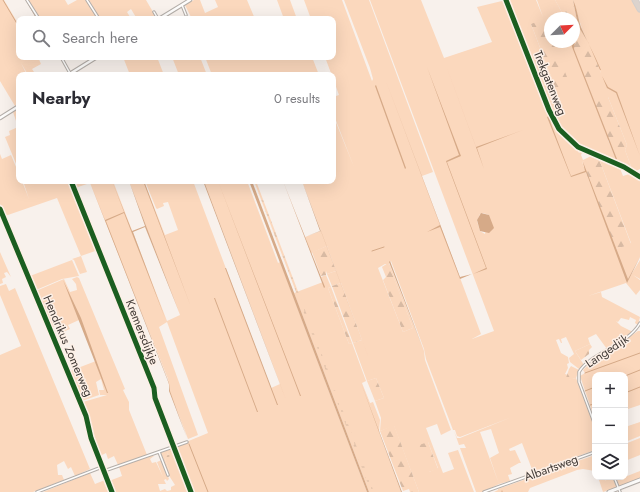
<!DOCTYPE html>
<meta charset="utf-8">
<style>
:root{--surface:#fff;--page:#f7f7f7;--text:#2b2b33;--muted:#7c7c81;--line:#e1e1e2}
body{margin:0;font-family:Jost,sans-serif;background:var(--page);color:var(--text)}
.controls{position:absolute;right:12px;bottom:12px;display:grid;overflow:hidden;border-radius:8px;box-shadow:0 4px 16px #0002}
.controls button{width:36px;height:36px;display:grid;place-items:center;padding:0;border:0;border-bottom:1px solid var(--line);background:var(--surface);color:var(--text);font:20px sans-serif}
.compass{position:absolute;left:544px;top:12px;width:36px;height:36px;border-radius:50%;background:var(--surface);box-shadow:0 4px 16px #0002;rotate:66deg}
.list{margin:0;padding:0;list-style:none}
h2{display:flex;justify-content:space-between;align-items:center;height:52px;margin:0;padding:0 16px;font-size:17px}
h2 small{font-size:13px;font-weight:400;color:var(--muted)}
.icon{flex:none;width:22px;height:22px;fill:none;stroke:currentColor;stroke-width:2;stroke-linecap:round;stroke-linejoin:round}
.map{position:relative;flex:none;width:640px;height:492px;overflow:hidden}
.search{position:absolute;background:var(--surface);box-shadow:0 4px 16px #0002;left:16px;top:16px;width:320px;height:44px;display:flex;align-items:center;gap:10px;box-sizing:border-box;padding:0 14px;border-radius:8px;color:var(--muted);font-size:15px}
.panel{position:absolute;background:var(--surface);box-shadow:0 4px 16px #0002;left:16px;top:72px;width:320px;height:112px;border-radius:8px}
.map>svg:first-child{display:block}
.grass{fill:#fbd8bd;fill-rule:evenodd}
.forest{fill:url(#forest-firs)}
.wetland{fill:url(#wetland-marsh)}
.water{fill:#d6aa88}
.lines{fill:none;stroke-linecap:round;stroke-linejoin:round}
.stream{stroke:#d6aa88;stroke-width:1}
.minor-casing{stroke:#b4aea9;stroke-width:3.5}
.tertiary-casing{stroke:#b4aea9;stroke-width:4.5}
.secondary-casing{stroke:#b4aea9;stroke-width:5}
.motorway-casing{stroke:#d3cfcc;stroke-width:7}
.minor{stroke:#fefdfc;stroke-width:1.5}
.tertiary{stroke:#fefdfc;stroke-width:2.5}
.secondary{stroke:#fefdfc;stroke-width:3}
.motorway{stroke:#dcd3cd;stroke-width:5}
.cycleway-casing{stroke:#fdf0e7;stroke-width:8}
.cycleway{stroke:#1b5e20;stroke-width:5}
.labels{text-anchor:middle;stroke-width:3;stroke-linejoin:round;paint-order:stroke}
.street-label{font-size:12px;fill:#413a36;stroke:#fdf0e7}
</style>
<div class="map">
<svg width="640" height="492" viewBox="0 0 640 492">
<defs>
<pattern id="forest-firs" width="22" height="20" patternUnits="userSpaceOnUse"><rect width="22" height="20" fill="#fbd8bd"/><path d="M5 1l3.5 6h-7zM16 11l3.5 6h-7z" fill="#d8baa3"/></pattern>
<pattern id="wetland-marsh" width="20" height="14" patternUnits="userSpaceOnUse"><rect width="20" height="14" fill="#fbd8bd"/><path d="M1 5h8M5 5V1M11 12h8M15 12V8" fill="none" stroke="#d8baa3"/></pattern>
</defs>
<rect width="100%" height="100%" fill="#f8f1ec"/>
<path class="grass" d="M0,0h4l15,25v32h19l3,7 -9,5 4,6h-8l-7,-12 6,12h-8v28l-4,3 -15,-25z
M28,0h37l3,5 9,-5h9l12,19h-59z
M89,0h57l10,17 -2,2h-17l-6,-10 -4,3 3,5 -3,2h-27z
M194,0h6l5,13 13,-6 -3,-7h32l8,19h-63l-7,-14z
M277,0h13l7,19h-13z
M304,0h38l30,81 1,-2 -3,-11 -26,-68h25l64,172 -11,4 59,158 -9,5 22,-8 -124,-331h51l23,58 48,-16 -15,-35 29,-7 46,119 16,21 9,8 2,5 3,-3 1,1 -2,4 2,5 10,-5 26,11 4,10 9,-3 8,7v77l-14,26 -38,13 13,-4 1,5 38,20 -2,8 -3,-2 1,-3 -6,-3 -1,3 -8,-2 -3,4 -2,-1 5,5 12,6 -26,17 -11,-15 -8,4 2,6 -15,7 9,14 -5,4 -9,-7 -1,-4 5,-4 -8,-17 -5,2 1,4h-1l-2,-4 -3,1 5,13 7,4 1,6 -2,1 1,4 -3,6 3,1 -2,5 10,-2 19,49v23l-62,22 -11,-29 -13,6 1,2 5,-1 6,13h-2l-9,5 2,6 -4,1 2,6 -11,3 -9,-26 9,-5 -8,-24 -11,3 19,52 -16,8h-7l-16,-44h6l-2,-4 -5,1 -5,-14 3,7h3l52,-21 -52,20 -3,-1 -2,-6h-2l-27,-71 -2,-10 -33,-88 -2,2 35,88 1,9 26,70 -10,5 -4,-11 -11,4 17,45 11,-4 -6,-16 10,-3 16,42h-55l-25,-66 -14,5 1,-13 -6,-17 9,-3 -8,-20 -9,3 -14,-38 9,-3 -21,-57 -9,3 -5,-12 9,-3 -9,-25 -16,7 -6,-16 16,-6 -19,-50h31v-66l21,52 -21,-54v-16l6,-2 -14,-38h8v-38h-22zM599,159l32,84 -15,6 -34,-87zM483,213l6,2 -4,19 -5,-3 -3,-10 3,-7zM385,264h3l25,64 -10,4 -25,-64zM428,442l10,26 -9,4z
M508,0h28l7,17 -6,-17h18l10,18h-15v16l-19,-10 24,63 -2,-45h18l30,31 -19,-44 -9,-29h60l7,12v157l-4,2 -4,-2 -7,-19 2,-5 -19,-48v43l9,21c-30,-13 -49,-17 -65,-49z
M123,57h12l1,3 8,-3 3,2 10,-2 7,18h-34z
M172,57h28l7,18h-28z
M205,57h107l7,18h-107z
M19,108v63l-14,-34 5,-2 -1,-4 9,-4 -5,-15z
M0,154l2,5 9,-4 8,19v7h3l7,18 -6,-18h47l28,69 -17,6 6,16 -7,2 -6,-14 -2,-1 9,-3 -24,-58 -52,18 -5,-12z
M72,181h41l54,140 13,-6 -51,-134h15l21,54 13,-5 -10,-28 -5,1 1,3 -7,3 -1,-1 -11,-27h48l78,207 9,-4 -76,-203h43l31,82 2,-1 11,29 76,201h-176l-17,-45 34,-14 -41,-111 -8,5 39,108 -10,4 -18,-47 -2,-13 -78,-196 -15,5z
M0,252l11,25 -4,-5 -3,1 2,4 -4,2 1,4 -3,1z
M72,260l7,16 -17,3 -26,11 -6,-14z
M640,260v19l-7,-4 7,5v10l-4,5 -10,-12z
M326,275l5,12 -3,1 21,56 3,-1 14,38 -4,2 8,20 3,-1 7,18 -1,12 22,60h-32l-75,-199 29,-11 -2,-5z
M77,277l2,1 46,111 -2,1 6,12v8l18,45 -29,10 -4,-9 -6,3 -2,-6 -6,3 -17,-54 24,-7h-7l-1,-5h5l-3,-11 -5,3 3,13 -17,6 -12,-30 26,-10 -14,-37 -3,-4 -11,5 2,4 -12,5 -1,-2 3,-2 -3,-5 -6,3 -15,-37 28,-12 6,13 7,-2 -1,-6 -4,-5z
M6,284l3,7 6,-3 75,181 -15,7 -4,-9 -3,2 -4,-8 -7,4 1,10h4l2,5 -31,12h-33v-137l21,-9 -21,-51v-9z
M638,331h2v74l-15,5v-35h-30v45l-15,-44 5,-3 -2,-3 4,-4z
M640,422v14l-15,6v-15z
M640,438v17l-15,6v-17z
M169,450l6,3 15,39h-76l-5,-11 13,-5 -3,-9 33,-12 2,1 -4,3 2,4 4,-1 7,15 -6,-15 5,-2 7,19 -2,2 -1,-2 -2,1 2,4h-8l2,7 5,-2 2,2 4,-1v-3l4,-2 -7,-11 1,-4 -4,-11 4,-4 -2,-1z
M595,455v16l-12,-2 -6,1 -47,18 -2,4h-34l4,-2v-1z
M640,471v8l-21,7 -2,-6z
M90,473l5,11 10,-4 5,12h-67z
M598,477h3l5,4 -3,-4h9l5,10 -14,5z"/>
<path class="forest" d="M555,0h18l5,26 11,17 12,30 -16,6 -13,-33 2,-1 3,-16 -3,-2v-9h-9z
M544,19l6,15v8h3l18,45 -14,5 -26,-68z
M608,97l19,48 -2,5 7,19 -15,-8 -23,-58z
M594,157l5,2 32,85 -15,5 -34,-87z
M327,246l9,25 -9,3 -1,-3v4l-5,1 -9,-24z
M388,263l25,65 -10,4 -20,-52 3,-3 -4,-10z
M341,283l21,57 -9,3 -21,-57z
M331,287l21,56 -3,1 -21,-56z
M590,344l2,3 -3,3v4l-8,6 -6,-9z
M571,366l8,4 -3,8 -11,3 4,-12z
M376,378l8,20 -9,3 -8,-20z
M394,425l25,67h-9l-1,-3 -6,2 -23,-60z
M428,442l10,27 -9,3 -10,-27z
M173,447l2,6 -6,-2 -2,3 3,2 -5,3 4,11 -1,3 -8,-21z"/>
<path class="wetland" d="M254,181h2l78,205 -2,1z
M335,390l39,102h-3l-38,-101z"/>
<path class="water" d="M573,0c4,8 5,18 8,27 6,14 14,29 20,43h-1l-12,-28 -10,-16z
M574,27l4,3 1,6 -4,5 -1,8 43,110 -1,1 -44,-113 -1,-5h3z
M444,60l32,87 47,-17 -46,18 7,21z
M427,67l34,89 -14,6 40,107 -14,5 13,-6 -40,-107 13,-6z
M602,76l6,11 9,5 23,64 -24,-63 -9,-5z
M386,81l74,196 12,-3 -12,5 -20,-52 -13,5 13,-7z
M376,85l30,83 -1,1 -30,-83z
M549,116l7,12 -6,-7 21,55 14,-5 -2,-9 45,117 12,-22 -13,26 -41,-111 -15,5 -24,-60z
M112,181l20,50 13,-5 -16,-45 50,131 -34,-85 -12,5 32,86 -41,-105 -18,8 63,162 1,8 17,47 -18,-47v-7l-78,-199 14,35 19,-8z
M143,181h1l47,126z
M203,181h1l82,219z
M218,181l83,215h-1z
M249,181h3l117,311h-2z
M283,181l42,106 -1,1z
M302,181l72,191 -53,-141 -14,5 13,-5z
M481,213l8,2 5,13 -5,5 -9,-2 -3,-11z
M390,261l34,90 -35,-89z
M225,268h1l52,137h-1z
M63,280l18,38 27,75h-1z
M214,298h1l43,114h-1z
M361,383l41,109h-1z"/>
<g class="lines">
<path class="stream" d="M3,0l16,27
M26,0l11,19
M60,57l3,5
M372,251l12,-4
M585,373l55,-20
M625,376l15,-6
M585,391l10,-4
M625,393l15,-6
M590,405l5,-1
M189,444l19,48
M502,491v1"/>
<g class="minor-casing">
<path id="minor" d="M27,0l12,19
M87,0l12,19
M182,5l4,10
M154,12l4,7
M61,57l10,18
M0,209l86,207 5,22 21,54
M595,425l-16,-43v-10c11,-19 48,-26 61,-49
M159,452l9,23
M104,471l83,-29
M614,477l6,15
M37,492l65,-25
M484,492l111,-40"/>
</g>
<g class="tertiary-casing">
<path id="tertiary" d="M506,0l43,110 10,19 19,18 46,20 16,10
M159,19l31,-19
M68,75l29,-18
M0,118l19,-12"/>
</g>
<g class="secondary-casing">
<path id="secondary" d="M609,492l31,-12"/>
</g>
<g class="motorway-casing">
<path id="motorway" d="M635,0l5,9"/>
</g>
<use href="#minor" class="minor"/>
<use href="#tertiary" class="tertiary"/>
<use href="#secondary" class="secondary"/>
<use href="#motorway" class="motorway"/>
<g class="cycleway-casing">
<path id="cycleway" d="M506,0l43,110 10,19 19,18 46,20 16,10
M71,181l83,207 1,10 36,94
M0,209l86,207 5,22 21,54"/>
</g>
<use href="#cycleway" class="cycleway"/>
</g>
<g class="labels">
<g class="street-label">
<text transform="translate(550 83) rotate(68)" y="4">Trekgatenweg</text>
<text transform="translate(142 332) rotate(68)" y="4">Kremersdijkje</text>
<text transform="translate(68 346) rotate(67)" y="4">Hendrikus Zomerweg</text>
<text transform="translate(607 351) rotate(-34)" y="4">Langedijk</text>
<text transform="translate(551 468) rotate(-20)" y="4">Albartsweg</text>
</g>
</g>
</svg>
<div class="controls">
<button>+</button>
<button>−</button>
<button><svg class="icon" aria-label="layers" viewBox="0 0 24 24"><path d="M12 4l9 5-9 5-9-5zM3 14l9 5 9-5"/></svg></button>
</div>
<svg class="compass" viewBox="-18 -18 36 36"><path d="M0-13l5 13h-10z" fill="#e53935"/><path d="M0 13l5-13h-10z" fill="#7c7c81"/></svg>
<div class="search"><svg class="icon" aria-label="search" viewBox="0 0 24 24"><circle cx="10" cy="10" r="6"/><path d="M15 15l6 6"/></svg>Search here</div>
<section class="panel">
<h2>Nearby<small>0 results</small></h2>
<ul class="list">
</ul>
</section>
</div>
